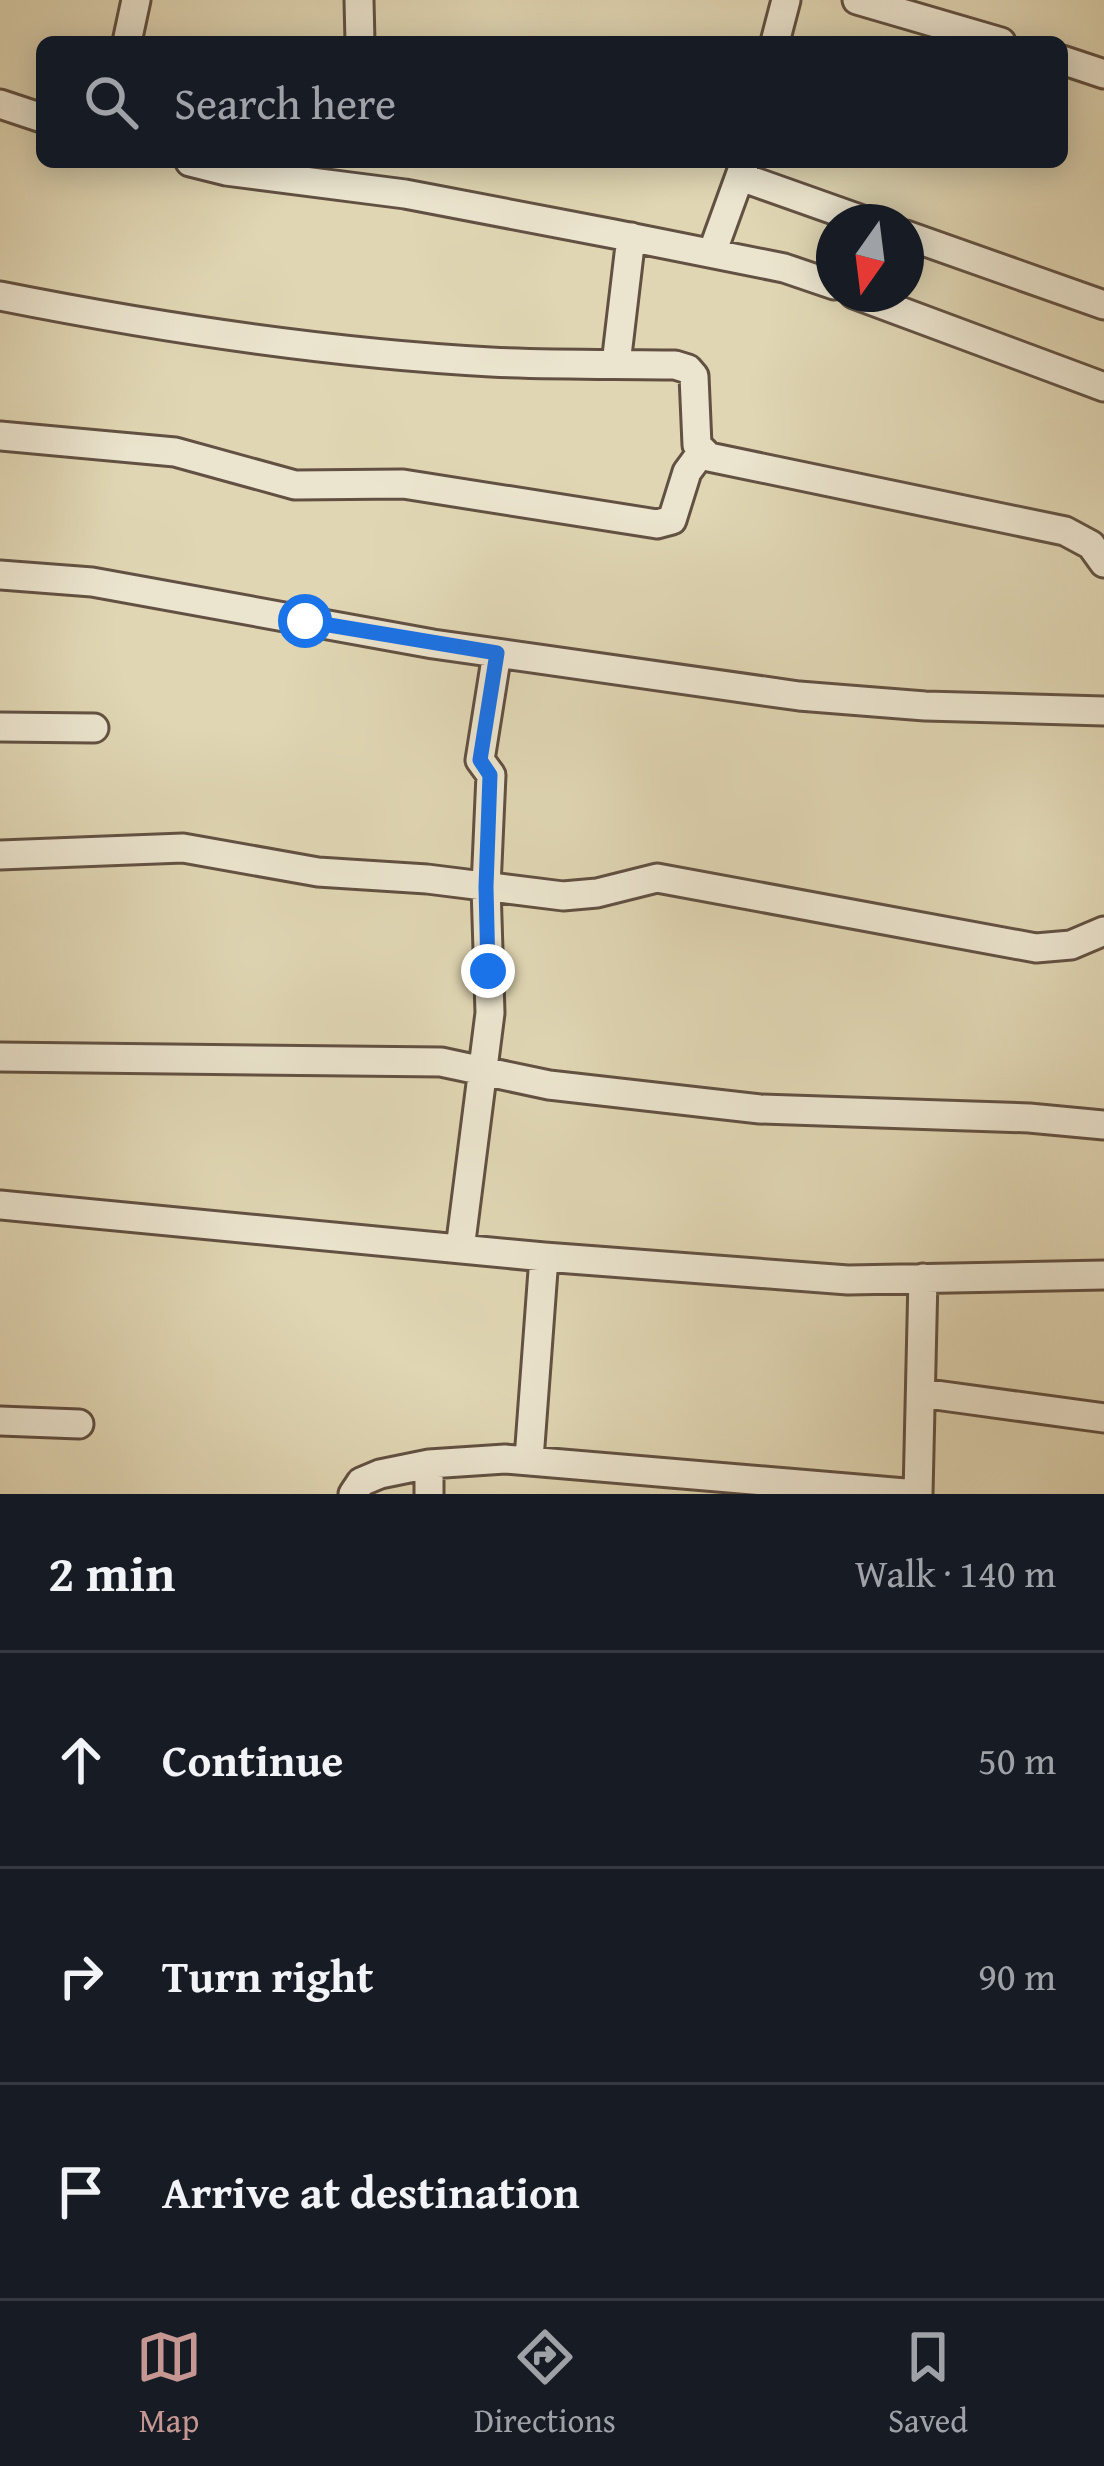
<!DOCTYPE html>
<meta charset="utf-8">
<style>
:root{--surface:#171b24;--page:#242831;--text:#f1f3f6;--muted:#9ea1a6;--line:#363941;--accent:#c59692}
body{margin:0;font-family:"Gentium Book Plus",serif;background:var(--page);color:var(--text)}
.compass{position:absolute;left:816px;top:204px;width:108px;height:108px;border-radius:50%;background:var(--surface);box-shadow:0 6px 30px #0003;rotate:194deg}
.stop{position:absolute;width:36px;height:36px;margin:-27px;border:9px solid #1a73e8;border-radius:50%;background:#fff}
.stop.end{background:#1a73e8;border-color:#fff;box-shadow:0 3px 12px #0008}
.list{margin:0;padding:0;list-style:none}
h2{display:flex;justify-content:space-between;align-items:center;height:156px;margin:0;padding:0 48px;font-size:51px}
h2 small{font-size:39px;font-weight:400;color:var(--muted)}
.list li{display:grid;grid-template-columns:78px 1fr auto;gap:36px;align-items:center;box-sizing:border-box;height:216px;padding:0 48px;border-top:3px solid var(--line)}
.list b{display:block;font-size:45px;white-space:nowrap}
.list em{font-size:39px;font-style:normal;color:var(--muted)}
.icon{flex:none;width:66px;height:66px;fill:none;stroke:currentColor;stroke-width:2;stroke-linecap:round;stroke-linejoin:round}
.map{position:relative;flex:none;width:1104px;height:1494px;overflow:hidden}
.search{position:absolute;background:var(--surface);box-shadow:0 6px 30px #0003;left:36px;right:36px;top:36px;height:132px;display:flex;align-items:center;gap:30px;box-sizing:border-box;padding:0 42px;border-radius:18px;color:var(--muted);font-size:45px}
.sheet{height:804px;background:var(--surface)}
nav{display:flex;justify-content:space-around;align-items:center;box-sizing:border-box;height:168px;border-top:3px solid var(--line);background:var(--surface);font-size:33px;color:var(--muted)}
nav a{display:grid;justify-items:center;gap:6px}
nav .on{color:var(--accent)}
.map>svg:first-child{display:block}
.lines{fill:none;stroke-linecap:round;stroke-linejoin:round}
.minor-casing{stroke:#625142;stroke-width:33}
.minor{stroke:#ebe4ce;stroke-width:27}
.route{stroke:#1a73e8;stroke-width:15}
</style>
<div class="map">
<svg width="1104" height="1494" viewBox="0 0 1104 1494">
<rect width="100%" height="100%" fill="#e0d6b3"/>
<filter id="stains"><feTurbulence type="fractalNoise" baseFrequency=".00167" numOctaves="4"/><feColorMatrix values="0 0 0 0 .2 0 0 0 0 .09 0 0 0 0 .02 0 0 0 .5 -.17"/></filter>
<radialGradient id="worn" r=".72"><stop offset=".6" stop-color="#630" stop-opacity="0"/><stop offset="1" stop-color="#630" stop-opacity=".3"/></radialGradient>
<g class="lines">
<g class="minor-casing">
<path id="minor" d="M359,0l1,42
M857,0l144,42
M127,42l9,-42
M775,42l11,-42
M1062,60l42,14
M0,104l42,14
M190,162l36,9 179,23 209,40 170,34 50,17
M741,177l127,45
M906,235l198,70
M712,253l33,-91
M854,294l250,93
M0,296c161,32 328,57 491,66 62,3 123,2 184,3l13,4 6,7 3,69 12,12 356,74 26,14 13,18
M616,364l15,-127
M0,436l175,16 120,33 108,-1 254,40 15,-4 15,-48 14,-19
M0,575l92,7 341,62 366,52 126,10 179,5
M0,727l94,1
M0,855l183,-7 135,24 109,7 136,17 34,-3 60,-15 379,70 35,-3 33,-14
M0,1057l441,5 108,23 211,24 269,9 75,7
M0,1205l544,52 304,23 256,-5
M460,1249l30,-236 -4,-126 5,-112 -11,-15 17,-107
M921,1393l183,25
M0,1421l79,3
M529,1459l15,-202
M353,1494l8,-12 19,-8 49,-10 76,-5 412,35
M429,1494v-30
M918,1494l5,-216"/>
</g>
<use href="#minor" class="minor"/>
</g>
<g class="lines">
<path class="route" d="M305,621l192,32 -17,107 10,15 -4,112 2,84"/>
</g>
<rect width="100%" height="100%" filter="url(#stains)"/>
<rect width="100%" height="100%" fill="url(#worn)"/>
</svg>
<svg class="compass" viewBox="-18 -18 36 36"><path d="M0-13l5 13h-10z" fill="#e53935"/><path d="M0 13l5-13h-10z" fill="#9ea1a6"/></svg>
<div class="stop" style="left:305px;top:621px"></div>
<div class="stop end" style="left:488px;top:971px"></div>
<div class="search"><svg class="icon" aria-label="search" viewBox="0 0 24 24"><circle cx="10" cy="10" r="6"/><path d="M15 15l6 6"/></svg>Search here</div>
</div>
<section class="sheet">
<h2>2 min<small>Walk · 140 m</small></h2>
<ul class="list">
<li><svg class="icon" aria-label="ahead" viewBox="0 0 24 24"><path d="M12 20V5M6 11l6-6 6 6"/></svg><div><b>Continue</b></div><em>50 m</em></li>
<li><svg class="icon" aria-label="right" viewBox="0 0 24 24"><path d="M7 20v-9h11M14 6l5 5-5 5"/></svg><div><b>Turn right</b></div><em>90 m</em></li>
<li><svg class="icon" aria-label="arrive" viewBox="0 0 24 24"><path d="M6 21V4h12l-3 4 3 4H6"/></svg><div><b>Arrive at destination</b></div></li>
</ul>
</section>
<nav>
<a class="on"><svg class="icon" aria-label="map" viewBox="0 0 24 24"><path d="M3 6l6-2 6 2 6-2v14l-6 2-6-2-6 2zM9 4v14M15 6v14"/></svg>Map</a>
<a><svg class="icon" aria-label="directions" viewBox="0 0 24 24"><path d="M12 3l9 9-9 9-9-9zM9 14v-3h6M13 9l2 2-2 2"/></svg>Directions</a>
<a><svg class="icon" aria-label="saved" viewBox="0 0 24 24"><path d="M7 4h10v16l-5-4-5 4z"/></svg>Saved</a>
</nav>
